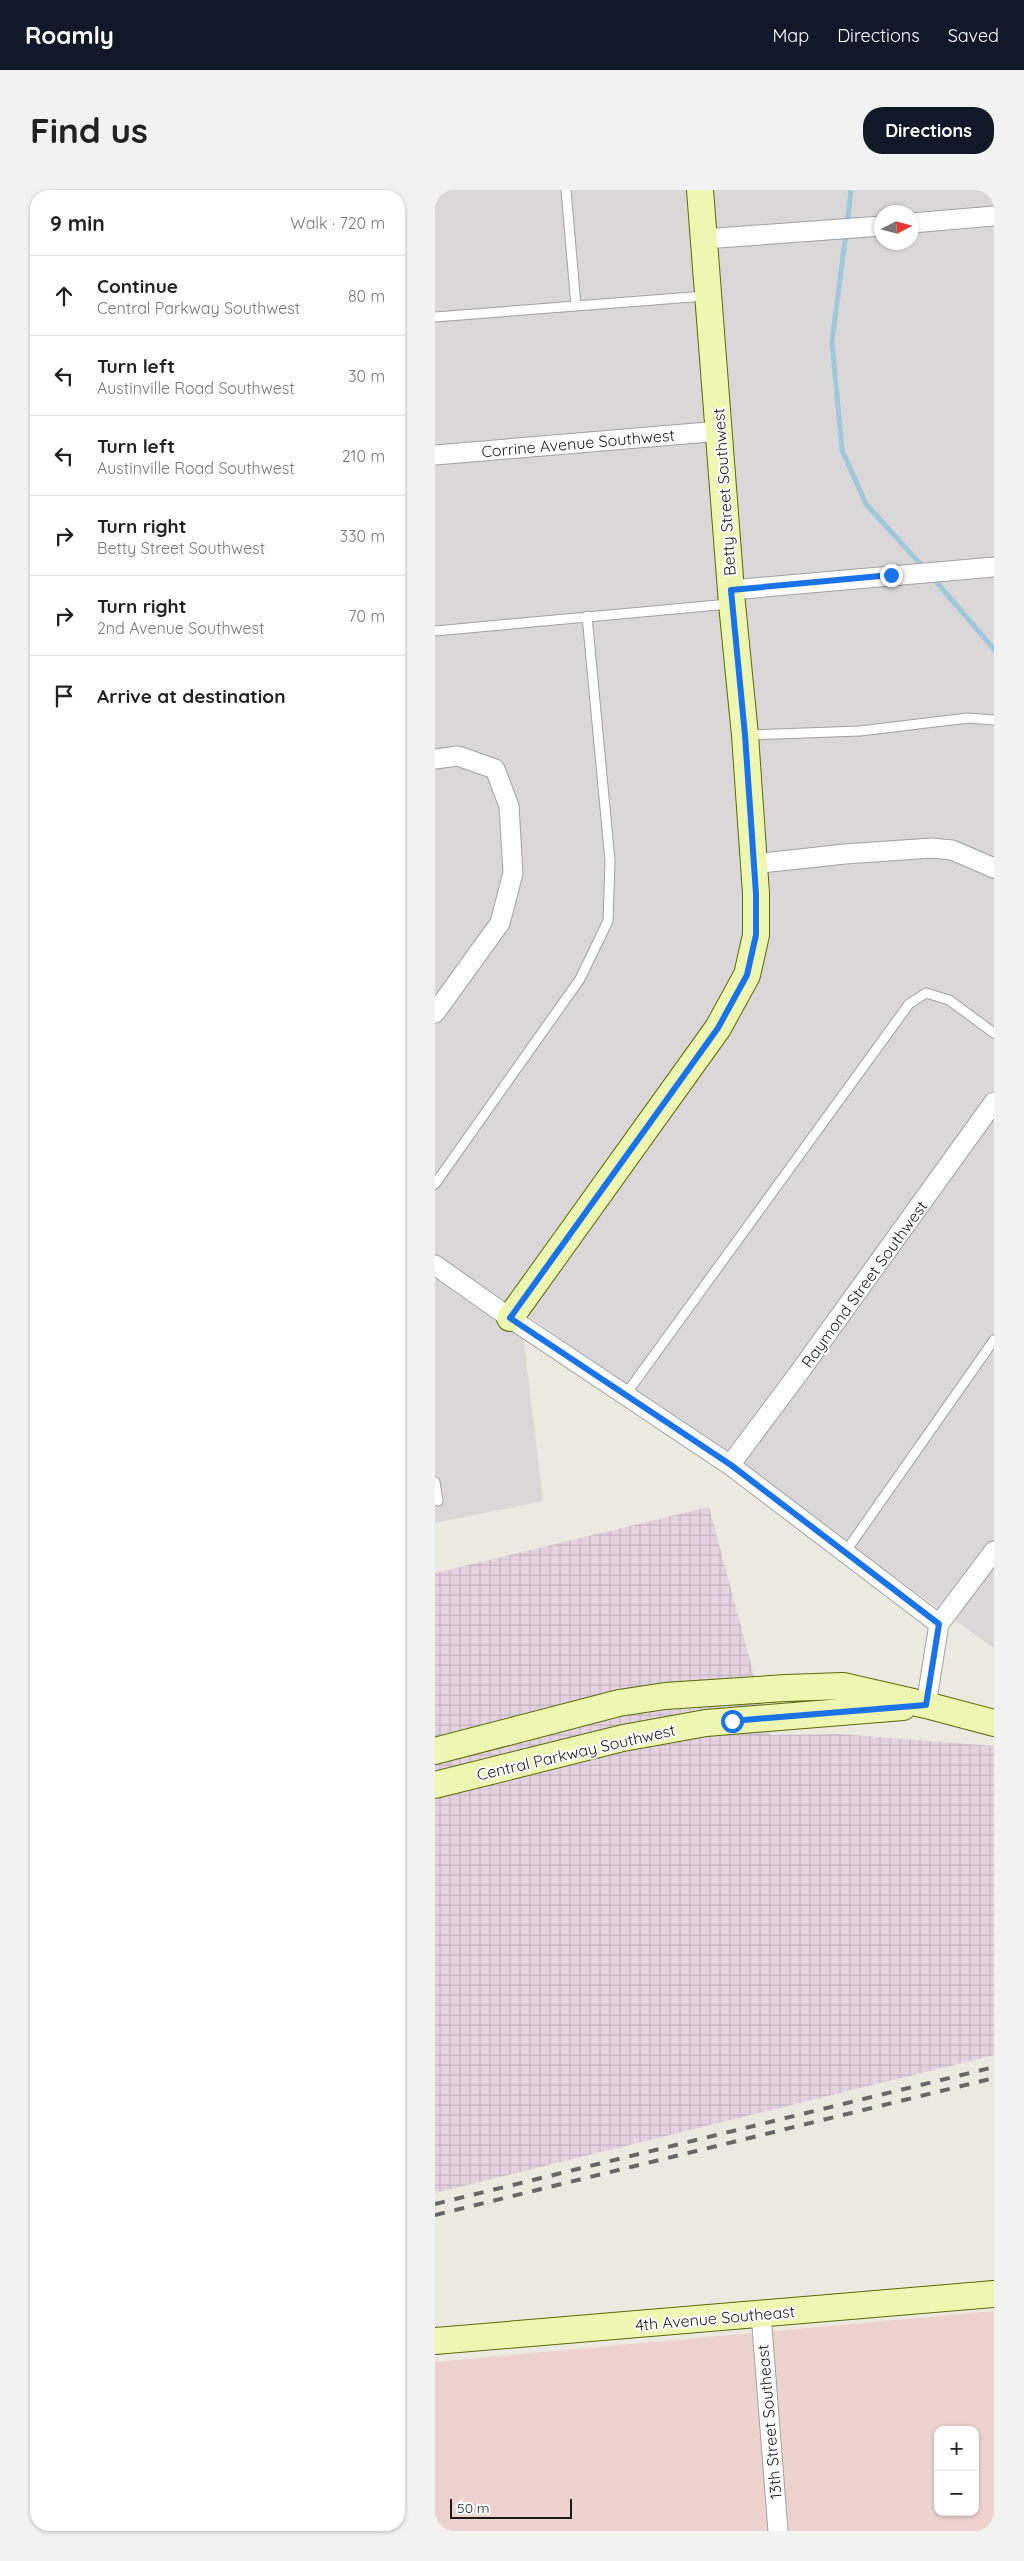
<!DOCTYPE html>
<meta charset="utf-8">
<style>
:root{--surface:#fff;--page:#f2f2f2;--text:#222;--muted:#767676;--line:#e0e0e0;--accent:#111827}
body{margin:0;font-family:Quicksand,sans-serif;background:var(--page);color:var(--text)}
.controls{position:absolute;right:15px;bottom:15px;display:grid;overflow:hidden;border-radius:10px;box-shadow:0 1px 4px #0004}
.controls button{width:45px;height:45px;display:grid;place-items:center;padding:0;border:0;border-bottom:1px solid var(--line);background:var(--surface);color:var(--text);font:25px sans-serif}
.compass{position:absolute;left:439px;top:15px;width:45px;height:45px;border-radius:50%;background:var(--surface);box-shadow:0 1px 4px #0004;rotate:84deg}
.scale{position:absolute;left:15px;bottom:12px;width:122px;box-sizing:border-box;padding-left:5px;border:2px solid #1a1a1a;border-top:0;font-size:14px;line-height:18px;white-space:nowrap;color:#1a1a1a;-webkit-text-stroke:4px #fff;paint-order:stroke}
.stop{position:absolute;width:15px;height:15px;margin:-11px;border:4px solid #1a73e8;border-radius:50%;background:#fff}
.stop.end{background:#1a73e8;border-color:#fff;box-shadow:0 1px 5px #0008}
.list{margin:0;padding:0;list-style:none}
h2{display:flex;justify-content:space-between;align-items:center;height:65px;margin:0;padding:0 20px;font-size:21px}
h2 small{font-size:16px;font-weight:400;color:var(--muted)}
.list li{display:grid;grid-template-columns:32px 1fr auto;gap:15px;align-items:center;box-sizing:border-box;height:80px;padding:0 20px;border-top:1px solid var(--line)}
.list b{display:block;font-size:19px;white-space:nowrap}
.list p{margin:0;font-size:16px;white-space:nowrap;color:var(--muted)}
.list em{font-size:16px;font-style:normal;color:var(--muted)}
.icon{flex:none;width:28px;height:28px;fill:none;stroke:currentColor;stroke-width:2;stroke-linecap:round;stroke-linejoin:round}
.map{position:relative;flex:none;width:559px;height:2341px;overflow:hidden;border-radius:20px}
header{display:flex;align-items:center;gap:30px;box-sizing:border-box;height:70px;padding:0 25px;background:var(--accent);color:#fff}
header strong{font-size:24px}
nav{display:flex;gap:28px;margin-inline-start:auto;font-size:18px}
.intro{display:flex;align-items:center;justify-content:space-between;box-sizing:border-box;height:120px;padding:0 30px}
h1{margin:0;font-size:35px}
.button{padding:12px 22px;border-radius:20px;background:var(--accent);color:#fff;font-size:18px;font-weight:700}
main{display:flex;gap:30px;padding:0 30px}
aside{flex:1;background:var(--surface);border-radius:20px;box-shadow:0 1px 4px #0004}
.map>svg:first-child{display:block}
.residential{fill:#d9d7d7;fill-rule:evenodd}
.commercial{fill:#edd2ce;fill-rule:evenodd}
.industrial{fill:url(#industrial-grid)}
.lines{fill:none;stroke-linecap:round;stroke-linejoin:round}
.stream{stroke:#a0c8da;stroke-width:5}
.lane-casing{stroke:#a1a1a1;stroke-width:11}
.street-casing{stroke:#a1a1a1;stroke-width:21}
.secondary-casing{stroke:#586c07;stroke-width:28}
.lane{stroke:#fff;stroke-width:9}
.street{stroke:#fff;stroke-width:19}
.secondary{stroke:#eef7b2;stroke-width:26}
.rail{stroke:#686868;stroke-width:4;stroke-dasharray:10 10;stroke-linecap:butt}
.route{stroke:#1a73e8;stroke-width:6}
.labels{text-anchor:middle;stroke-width:4;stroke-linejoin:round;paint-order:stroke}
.street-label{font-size:16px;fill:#1a1a1a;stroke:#fff}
</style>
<header>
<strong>Roamly</strong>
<nav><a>Map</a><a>Directions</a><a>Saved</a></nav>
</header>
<div class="intro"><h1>Find us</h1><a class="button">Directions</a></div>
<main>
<aside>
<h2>9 min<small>Walk · 720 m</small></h2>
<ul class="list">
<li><svg class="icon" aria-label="ahead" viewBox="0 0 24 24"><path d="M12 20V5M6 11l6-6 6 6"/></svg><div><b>Continue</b><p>Central Parkway Southwest</p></div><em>80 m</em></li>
<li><svg class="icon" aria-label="left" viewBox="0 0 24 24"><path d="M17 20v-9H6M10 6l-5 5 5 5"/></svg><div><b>Turn left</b><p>Austinville Road Southwest</p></div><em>30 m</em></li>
<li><svg class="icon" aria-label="left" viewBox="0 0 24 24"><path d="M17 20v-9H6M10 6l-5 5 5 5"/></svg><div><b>Turn left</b><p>Austinville Road Southwest</p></div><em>210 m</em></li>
<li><svg class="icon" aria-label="right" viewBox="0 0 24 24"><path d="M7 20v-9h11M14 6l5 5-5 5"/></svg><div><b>Turn right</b><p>Betty Street Southwest</p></div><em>330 m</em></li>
<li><svg class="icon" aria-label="right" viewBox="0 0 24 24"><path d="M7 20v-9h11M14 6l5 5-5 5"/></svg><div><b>Turn right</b><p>2nd Avenue Southwest</p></div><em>70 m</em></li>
<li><svg class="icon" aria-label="arrive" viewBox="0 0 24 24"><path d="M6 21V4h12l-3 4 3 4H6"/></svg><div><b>Arrive at destination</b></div></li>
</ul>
</aside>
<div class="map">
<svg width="559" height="2341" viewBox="0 0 559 2341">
<defs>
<pattern id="industrial-grid" width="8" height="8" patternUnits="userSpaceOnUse" patternTransform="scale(1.25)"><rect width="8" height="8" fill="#e5d2e0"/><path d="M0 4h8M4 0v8" fill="none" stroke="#c4b4c0"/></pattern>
</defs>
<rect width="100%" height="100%" fill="#ece9e0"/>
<path class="residential" d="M0,0h559v1458l-474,-338 23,191 -108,22zM447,22h30v30h-30z"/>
<path class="commercial" d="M559,2121v220h-559v-169zM503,2240h37v82h-37z"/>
<path class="industrial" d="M274,1317l61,228 69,-1 155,12v309l-559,138v-620z"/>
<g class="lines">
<path class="stream" d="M412,34l4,-34
M411,43l-14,108 10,109 24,54 58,64
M498,388l61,71"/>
<g class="lane-casing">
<path id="lane" d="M131,0l10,116
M0,127l270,-21
M0,441l294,-27
M313,545l112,-4 108,-13 26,2
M0,994l145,-205 28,-58 2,-60 -23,-245
M191,1204l283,-390 17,-11 23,7 45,33
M0,1292l3,19
M411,1361l148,-211"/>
</g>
<g class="street-casing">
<path id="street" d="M477,33l82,-7
M269,49l178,-13
M0,265l285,-24
M296,400l263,-23
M0,569l23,-3 37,13 14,37 4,67 -13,50 -65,90
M318,674l92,-10 87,-6 20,2 42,18
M0,1075l75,53 220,147 209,159
M295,1275l68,-91 196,-272
M491,1515l13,-81 55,-73
M326,2124l17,217"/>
</g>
<g class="secondary-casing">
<path id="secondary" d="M75,1128l208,-290 29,-53 9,-40v-41l-11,-159 -13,-131 -32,-414
M0,1561l184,-48 46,-7 121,-8 57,-2 83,19 68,18
M0,1595l188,-47 83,-15 197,-16
M0,2151l559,-47"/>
</g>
<use href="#lane" class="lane"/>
<use href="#street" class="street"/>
<use href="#secondary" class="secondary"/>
<path class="rail" d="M0,2014l559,-137
M0,2025l559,-137"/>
</g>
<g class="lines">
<path class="route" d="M297,1531l194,-16 13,-81 -208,-159 -221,-147 208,-290 29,-53 9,-40v-41l-11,-159 -14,-145 160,-15"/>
</g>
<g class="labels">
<g class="street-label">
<text transform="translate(143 253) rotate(-5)" y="6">Corrine Avenue Southwest</text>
<text transform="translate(289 302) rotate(-94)" y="6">Betty Street Southwest</text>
<text transform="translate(429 1094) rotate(-54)" y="6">Raymond Street Southwest</text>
<text transform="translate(141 1562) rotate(-13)" y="6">Central Parkway Southwest</text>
<text transform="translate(280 2128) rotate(-5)" y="6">4th Avenue Southeast</text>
<text transform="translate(334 2232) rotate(-95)" y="6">13th Street Southeast</text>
</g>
</g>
</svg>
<div class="controls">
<button>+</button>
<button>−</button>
</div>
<svg class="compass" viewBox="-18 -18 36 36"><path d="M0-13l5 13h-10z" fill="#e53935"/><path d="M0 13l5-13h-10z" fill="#767676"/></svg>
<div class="scale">50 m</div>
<div class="stop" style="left:297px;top:1531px"></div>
<div class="stop end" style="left:456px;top:385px"></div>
</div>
</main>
